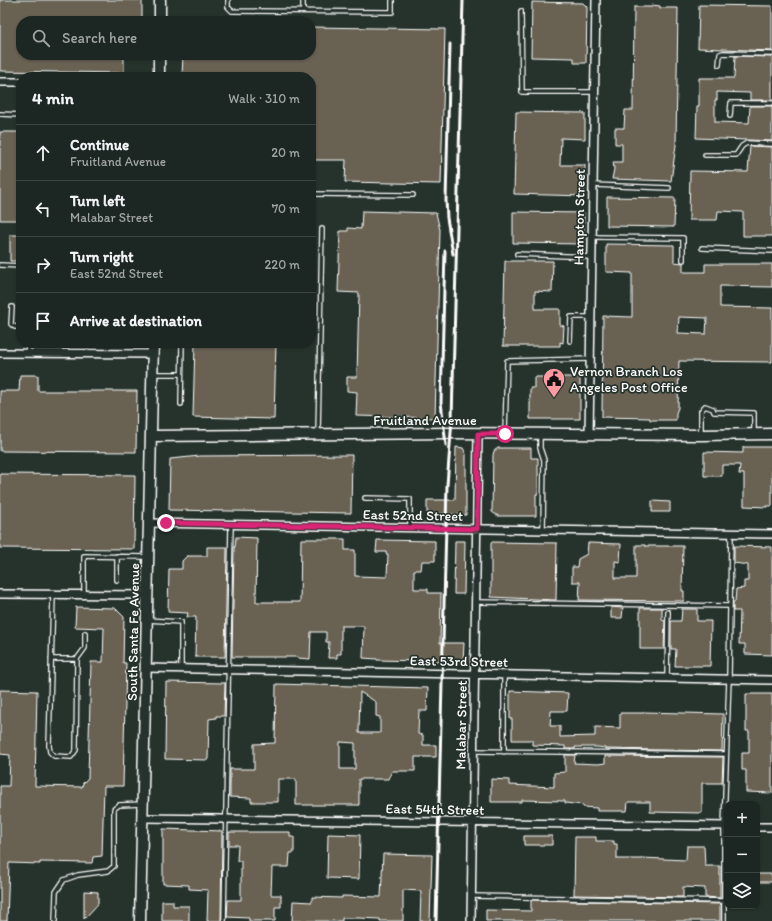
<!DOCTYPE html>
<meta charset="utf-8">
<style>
:root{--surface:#1c2622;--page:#252e2a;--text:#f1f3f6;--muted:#a0a5a5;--line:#3a4340}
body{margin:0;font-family:Itim,sans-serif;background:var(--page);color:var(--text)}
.controls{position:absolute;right:12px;bottom:12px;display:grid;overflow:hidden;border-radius:8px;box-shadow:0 1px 3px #0004}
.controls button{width:36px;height:36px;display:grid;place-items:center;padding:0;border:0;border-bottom:1px solid var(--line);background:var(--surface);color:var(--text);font:20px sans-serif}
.stop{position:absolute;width:12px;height:12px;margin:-9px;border:3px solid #db2777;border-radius:50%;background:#fff}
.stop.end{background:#db2777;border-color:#fff;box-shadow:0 1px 4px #0008}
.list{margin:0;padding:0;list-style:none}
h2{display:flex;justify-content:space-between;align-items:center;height:52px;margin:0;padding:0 16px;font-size:17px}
h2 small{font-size:13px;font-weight:400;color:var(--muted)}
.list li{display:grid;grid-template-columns:26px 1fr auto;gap:12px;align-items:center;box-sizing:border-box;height:56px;padding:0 16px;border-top:1px solid var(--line)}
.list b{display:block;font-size:15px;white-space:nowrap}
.list p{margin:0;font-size:13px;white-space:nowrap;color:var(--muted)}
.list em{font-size:13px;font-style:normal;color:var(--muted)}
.icon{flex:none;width:22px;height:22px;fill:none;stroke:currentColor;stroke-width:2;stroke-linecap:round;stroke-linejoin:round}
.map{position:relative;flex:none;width:772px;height:921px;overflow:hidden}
.search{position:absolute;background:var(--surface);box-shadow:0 1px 3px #0004;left:16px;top:16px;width:300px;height:44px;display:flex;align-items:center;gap:10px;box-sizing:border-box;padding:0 14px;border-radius:16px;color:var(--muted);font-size:15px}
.panel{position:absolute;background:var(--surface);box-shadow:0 1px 3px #0004;left:16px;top:72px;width:300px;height:276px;border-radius:16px}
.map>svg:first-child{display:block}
.building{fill:#696252;stroke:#fff;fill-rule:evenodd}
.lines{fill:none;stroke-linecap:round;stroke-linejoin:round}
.lane-casing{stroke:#fff;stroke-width:6}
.street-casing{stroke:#fff;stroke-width:10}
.secondary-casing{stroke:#fff;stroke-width:13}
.lane{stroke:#26332d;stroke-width:3.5}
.street{stroke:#26332d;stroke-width:7}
.secondary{stroke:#26332d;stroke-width:10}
.rail{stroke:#fff;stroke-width:3}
.route{stroke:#db2777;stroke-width:5}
.labels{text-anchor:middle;stroke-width:3.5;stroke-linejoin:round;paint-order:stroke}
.street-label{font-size:14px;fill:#fff;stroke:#26332d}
.poi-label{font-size:14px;fill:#fff;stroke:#26332d;text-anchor:start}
</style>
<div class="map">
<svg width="772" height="921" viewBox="0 0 772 921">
<rect width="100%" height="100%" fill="#26332d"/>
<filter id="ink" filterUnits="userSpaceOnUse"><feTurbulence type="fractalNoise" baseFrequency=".025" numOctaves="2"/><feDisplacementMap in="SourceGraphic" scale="8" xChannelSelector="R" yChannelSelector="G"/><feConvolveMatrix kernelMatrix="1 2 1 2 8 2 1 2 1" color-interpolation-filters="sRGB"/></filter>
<g filter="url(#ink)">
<path class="building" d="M0,0h142v21h-121v34h103v18l-124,-2z
M532,2l51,1 4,4 -1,56h-12v-5l-43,-1z
M652,5l8,1v2h18l-2,137 -5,36 -59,-2 2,-10 -1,-7h9v-18h-7v-16h9l1,-18h8l1,-103h18z
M699,5l73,1v45l-74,-3z
M311,27l134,2 -4,155 -96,-2 1,-22h-35v-83h-129l1,-22h128z
M735,56l37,1v43h-22v-7l-33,-1v8h-2v22l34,1 1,-17h22v35l-76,-3 1,-32h2v-28h35z
M516,112l69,1v26l-24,-1 -1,27h25l-1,31 -70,-2z
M0,132h21v88h-21z
M750,146l22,1v89h-29v-24l-25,-1 -1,9h-28l1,-49 58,1z
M607,197l68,1 -1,29 -67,-1z
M362,211l74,2 4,17 -5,188 -79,-2 1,-24 -10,-1v-14h10l2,-84 -21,-1 2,-61h8v-3l13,1z
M513,212l71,1v31l-71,-1z
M10,235h11v26h-11z
M606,244l68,1v17l9,1v9h22v-8h67v23l-52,-1v21l52,1v54l-93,-1 -1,47 -2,5v7h-26v-2l-48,-1 1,-101 29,1v-44l-26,-1zM679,317l28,1 -1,16 -28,-1z
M505,261h48l-1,31 -17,-1v18h25v16l4,1 -1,17 -3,-1v4h-57z
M195,343h81l-2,76 -81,-2z
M20,375h18v16h99l-1,61 -136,-1v-60h19z
M534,377h46v42h-50v-31h4z
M456,447l7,1 3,6v61l-39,-2v-13h28z
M743,447h29v59h-5v1l-23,-1v-32h-5l1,-9h-18v11h-18v-24l39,1z
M498,448h33v10h7v36h-2v22h-38l-6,-4 1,-57 1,-4z
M352,455l-1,58 -182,-3 1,-51 30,-3z
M0,474l135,1 -1,74 -134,-1z
M652,501l18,1v10h-18z
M236,537l21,1 -1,64h44l1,-63h44v11h10v26l32,1 1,-23h-2v-2h-10l1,-12 58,1v20h-13l-1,9h-7v19h14v4h13l-1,50h24l-1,19 -86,-2v-1l-14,-1 1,-32h-23v28h-4v4h-9l1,-16h-3v-10h-15l-1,27 -12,-1v-1h-66l2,-110h1z
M455,541h10l-1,53h-10z
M491,542l66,1 -1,57 -65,-3z
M588,543l33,1 -1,18 -5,-1v17h21v-33h9v1h38l-1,45h2v10l-105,-1 1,-18h-8v-15h5l1,-8 9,-5z
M734,546l38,1v108l-27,-1v-10h-6l1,-33h-7v-9h2l1,-13 8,-1v-7h4v-16l-14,-2z
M207,547h20l-2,110h-30l1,-40h-9l1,-4 -20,-1 1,-43h13v-8l5,-5h20z
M76,607l39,1 9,9 -1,46h3l-3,123h-19l-2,70 -9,1 -1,6 -52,-1v2l-31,-1 -2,58h-7v-135h9l1,-31 -10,-1v-64l37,1 -2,95 47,1 1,-4 5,-5 3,-116h12l1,-34 -29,-1z
M611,607l12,1 -1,10h-11z
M640,608h22v12l3,1 -1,28h-24z
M682,609h15v12h14l-1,45h-35l1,-17h-5v-28h10z
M166,682l59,1 -1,33h-8v2l-7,1 -1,41 -43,-1z
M276,684l152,4 -1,23h-8l-1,23 5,1v10h13v12h-21v14h-23l-4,8h-29v26h-63v-26h-18v23h-27v-4l-21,-1v-28h24v-25l21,-1zM360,692l16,10v14l4,1v16h-21zM340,742l15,1v26h-15z
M510,691l58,2 -1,18h-16l-1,15h10v11l35,-1v-9l25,1v-15h24v-1l79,2 -1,37 -117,-2v-1l-7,-1h-23v2h-10v-3l-33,-1v-5h-20v-21h-2z
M746,694h26v99l-26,-1v-22h-4v-17h7v-22h-3z
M565,755h10l-1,8 24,1 7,-1v-7l118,1 -1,26h-20v30l-52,-1v-10h-22l-1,9h-30v-3l-14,-1v-2l-18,-2v-2h-1l-42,-1v2h-31v-23l18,1v5l45,2v-14l11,-1z
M163,829l59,2 -1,90h-14l1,-31 -19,-1v-4l-26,-1z
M229,832h61v5h4v16h-4l-1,14h-17l-1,28h10v12h-6v14h-26v-3l-22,-1 1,-17h13v-39h-4l1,-16h-9z
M328,834l32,1 -1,44 -32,-1z
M524,836h28v9h-28z
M575,837h21v4h18v3h3v15h25v-1l44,2 1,-14h17l1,20h15v32l-15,-1v-9l-22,-1v10l-109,-2z
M383,854l49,1 -2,66h-10l1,-30 -18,-1v31h-23v-2l-21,-1h-17v3h-50l1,-20 19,1v-5l30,1v-2l39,1z
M758,874h14v8h-14z
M84,891l14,1v12l-14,15z
M531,900l189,4v17h-234v-11l45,1z
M162,901h11v5h16v15h-27z"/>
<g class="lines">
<g class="lane-casing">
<path id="lane" d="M228,0v7l4,4 160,1v-12
M303,0v11
M521,11l1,81h72
M719,65l1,-11 3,-1 49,1
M0,114l21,1
M730,116l1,-13h41
M705,155h31l6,-9 5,-3 25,1
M593,185l76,3
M311,194l102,1
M592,237l91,1v22
M702,248l70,3
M517,254l74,3
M0,265l21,1
M12,307l-1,17 4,3h6
M570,341l1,-24h20
M28,353v-10
M154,374h27
M181,404l1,-61
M505,433l2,-72 83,-2
M318,434l4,-205
M701,434v-23l4,-5 8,3 1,3 40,1v20
M540,435v13l4,12 -1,70
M365,498l45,1v29
M117,556v24
M53,595l-4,151 1,6 4,4 17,1 5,-7 1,-91 8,-11v-15
M84,595v-39l64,1
M476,602l253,4
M147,620l34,2v46
M51,659h26
M667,678l1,-66
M474,751l252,3
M504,752v-77
M471,896l253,5
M55,921l1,-29 8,-12 14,-5 30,-4 6,-5v-57l5,-4 23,-1
M224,921l7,-397
M724,921v-95l5,-147 2,-146"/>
</g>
<g class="street-casing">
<path id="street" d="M0,82h21
M0,353l153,1
M589,434l7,-434
M149,523l623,11
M0,594l147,1
M146,668l626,12
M143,818l584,8
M757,827h15
M471,921l7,-487"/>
</g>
<g class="secondary-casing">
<path id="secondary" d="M160,21v-21
M159,77v-22
M151,436l299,-3 251,2 71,-1
M140,921l13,-578"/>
</g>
<use href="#lane" class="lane"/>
<use href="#street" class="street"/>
<use href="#secondary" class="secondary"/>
<path class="rail" d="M450,44l-4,156 1,18 6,36
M445,251l-4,151 5,43
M436,921l11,-436 5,-66 11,-419"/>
</g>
</g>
<g class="lines" filter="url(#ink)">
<path class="route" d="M166,523l311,6 1,-95h27"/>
</g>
<defs>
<g id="civic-pin" transform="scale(1.15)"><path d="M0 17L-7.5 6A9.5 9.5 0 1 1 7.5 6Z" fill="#ff9aa2" stroke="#26332d"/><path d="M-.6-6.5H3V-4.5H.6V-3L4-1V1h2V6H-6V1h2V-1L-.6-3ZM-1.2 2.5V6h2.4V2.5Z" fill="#111"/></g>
</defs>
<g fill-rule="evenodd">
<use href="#civic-pin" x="554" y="379"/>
</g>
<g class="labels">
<g class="street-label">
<text transform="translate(579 217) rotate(-89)" y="5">Hampton Street</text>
<text x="425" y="425">Fruitland Avenue</text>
<text transform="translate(413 515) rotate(1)" y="5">East 52nd Street</text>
<text transform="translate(133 632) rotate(-89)" y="5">South Santa Fe Avenue</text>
<text transform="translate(459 661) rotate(1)" y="5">East 53rd Street</text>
<text transform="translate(461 725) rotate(-89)" y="5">Malabar Street</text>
<text transform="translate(435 809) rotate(1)" y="5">East 54th Street</text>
</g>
<g class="poi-label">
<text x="570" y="376">Vernon Branch Los<tspan x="570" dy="16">Angeles Post Office</tspan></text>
</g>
</g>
</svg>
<div class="controls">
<button>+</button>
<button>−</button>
<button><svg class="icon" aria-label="layers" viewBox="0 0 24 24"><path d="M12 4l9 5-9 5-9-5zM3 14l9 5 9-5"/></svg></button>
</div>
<div class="stop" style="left:505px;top:434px"></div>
<div class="stop end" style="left:166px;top:523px"></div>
<div class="search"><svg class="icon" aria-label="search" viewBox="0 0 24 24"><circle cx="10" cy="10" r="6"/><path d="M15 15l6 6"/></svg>Search here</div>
<section class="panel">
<h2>4 min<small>Walk · 310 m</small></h2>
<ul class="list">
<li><svg class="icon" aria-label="ahead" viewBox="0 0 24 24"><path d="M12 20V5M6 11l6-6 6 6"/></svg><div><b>Continue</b><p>Fruitland Avenue</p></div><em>20 m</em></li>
<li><svg class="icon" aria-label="left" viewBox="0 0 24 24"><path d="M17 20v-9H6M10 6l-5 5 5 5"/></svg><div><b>Turn left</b><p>Malabar Street</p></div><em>70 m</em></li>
<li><svg class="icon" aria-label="right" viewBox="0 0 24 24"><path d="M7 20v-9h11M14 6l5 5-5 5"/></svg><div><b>Turn right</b><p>East 52nd Street</p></div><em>220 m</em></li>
<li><svg class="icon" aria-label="arrive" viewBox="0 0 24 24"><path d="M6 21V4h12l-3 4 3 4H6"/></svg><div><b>Arrive at destination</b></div></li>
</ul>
</section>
</div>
